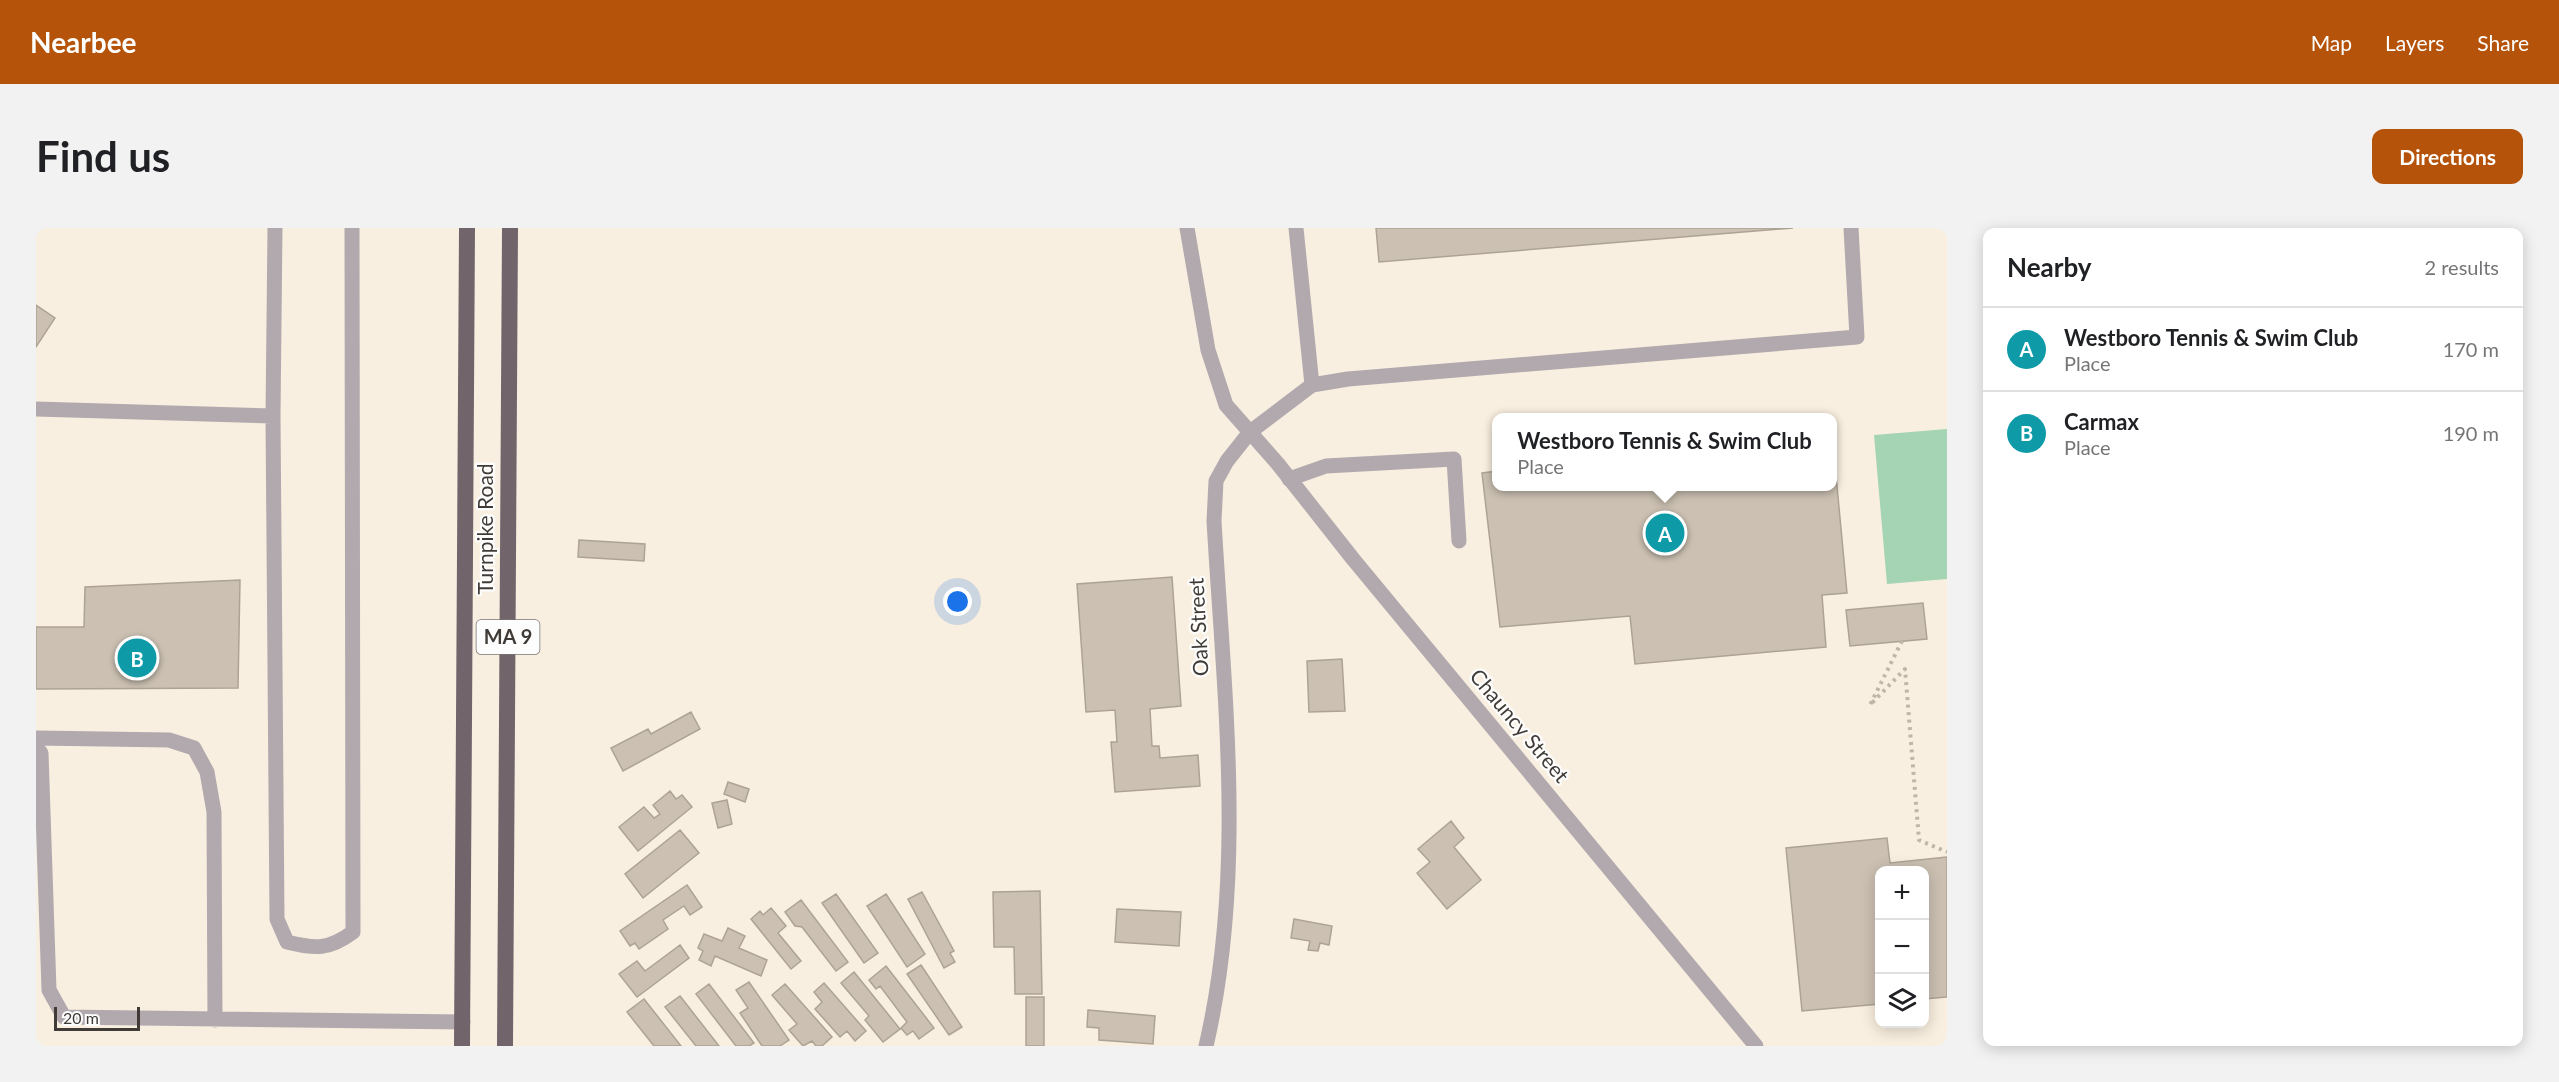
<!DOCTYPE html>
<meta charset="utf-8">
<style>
:root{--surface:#fff;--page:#f2f2f2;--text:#202124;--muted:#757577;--line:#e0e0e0;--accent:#b45309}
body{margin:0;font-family:Lato,sans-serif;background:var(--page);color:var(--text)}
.controls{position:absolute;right:18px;bottom:18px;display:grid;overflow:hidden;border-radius:12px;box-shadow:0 3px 15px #0003}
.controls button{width:54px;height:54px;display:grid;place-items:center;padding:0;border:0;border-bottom:2px solid var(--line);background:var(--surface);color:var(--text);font:30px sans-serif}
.scale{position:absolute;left:18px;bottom:15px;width:86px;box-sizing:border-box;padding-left:6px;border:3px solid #403b36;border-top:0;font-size:16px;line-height:21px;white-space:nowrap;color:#403b36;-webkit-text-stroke:4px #fdfdfd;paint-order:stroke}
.you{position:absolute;left:922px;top:374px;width:21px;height:21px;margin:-15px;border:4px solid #fff;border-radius:50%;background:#1a73e8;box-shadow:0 0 0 9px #1a73e833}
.badge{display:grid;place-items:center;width:39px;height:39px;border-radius:50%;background:var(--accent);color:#fff;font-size:20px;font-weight:700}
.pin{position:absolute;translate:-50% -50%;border:3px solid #fff;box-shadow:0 2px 6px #0006}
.popup{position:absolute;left:1456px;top:185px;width:345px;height:78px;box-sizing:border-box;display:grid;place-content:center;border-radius:12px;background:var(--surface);filter:drop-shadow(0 2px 4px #0005);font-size:20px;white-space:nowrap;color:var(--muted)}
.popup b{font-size:22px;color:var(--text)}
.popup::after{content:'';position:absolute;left:50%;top:100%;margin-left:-12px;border:12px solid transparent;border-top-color:var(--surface)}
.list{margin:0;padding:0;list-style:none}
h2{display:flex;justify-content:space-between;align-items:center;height:78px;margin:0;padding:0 24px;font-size:26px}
h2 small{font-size:20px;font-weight:400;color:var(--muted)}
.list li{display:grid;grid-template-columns:39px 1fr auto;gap:18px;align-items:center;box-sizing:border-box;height:84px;padding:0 24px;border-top:2px solid var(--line)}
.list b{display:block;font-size:22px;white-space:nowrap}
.list p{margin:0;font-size:20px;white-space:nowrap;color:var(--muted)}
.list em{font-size:20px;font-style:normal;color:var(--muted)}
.icon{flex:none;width:33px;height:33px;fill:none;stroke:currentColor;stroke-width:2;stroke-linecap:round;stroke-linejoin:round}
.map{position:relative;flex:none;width:1911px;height:818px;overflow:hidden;border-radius:12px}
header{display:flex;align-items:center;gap:36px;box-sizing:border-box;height:84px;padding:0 30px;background:var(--accent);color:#fff}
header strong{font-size:28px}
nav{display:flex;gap:33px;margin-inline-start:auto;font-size:21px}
.intro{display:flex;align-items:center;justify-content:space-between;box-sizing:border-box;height:144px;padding:0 36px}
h1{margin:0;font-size:42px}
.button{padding:15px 27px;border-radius:12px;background:var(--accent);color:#fff;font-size:21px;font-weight:700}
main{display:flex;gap:36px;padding:0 36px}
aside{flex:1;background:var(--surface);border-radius:12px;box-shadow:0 3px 15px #0003}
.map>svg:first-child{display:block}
.green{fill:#a4d4b4}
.building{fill:#cbc0b2;stroke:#ada395;stroke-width:1.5}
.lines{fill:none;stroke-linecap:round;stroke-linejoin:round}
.path{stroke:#beb6aa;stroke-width:4;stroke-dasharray:3 4.5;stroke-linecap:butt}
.service{stroke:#b1a9ad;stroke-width:15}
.minor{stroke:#b1a9ad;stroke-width:15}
.trunk{stroke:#72646b;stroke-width:16}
.labels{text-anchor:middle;stroke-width:4.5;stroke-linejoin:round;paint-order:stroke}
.shield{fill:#fdfdfd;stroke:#797572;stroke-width:1.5}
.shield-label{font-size:20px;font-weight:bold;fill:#403b36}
.street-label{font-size:21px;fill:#403b36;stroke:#fdfdfd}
</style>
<header>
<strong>Nearbee</strong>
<nav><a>Map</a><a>Layers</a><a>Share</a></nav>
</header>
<div class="intro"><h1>Find us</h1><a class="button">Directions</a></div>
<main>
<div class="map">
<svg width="1911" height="818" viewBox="0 0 1911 818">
<rect width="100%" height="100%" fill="#f9efe0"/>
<path class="green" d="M1911,201v150l-60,5 -13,-149z"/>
<path class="building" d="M1340,0h417l-414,34z
M0,77l19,13 -19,29z
M1797,215l14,150 -25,2 4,52 -191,17 -5,-48 -130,11 -18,-154 15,-2v15h336z
M543,312l66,4 -1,17 -66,-4z
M1136,349l9,129 -31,3 2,37h7l1,12 38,-3 2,31 -85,6 -4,-50h6l-2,-32 -29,2 -9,-128z
M204,352l-2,108 -202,1v-62h48l1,-40z
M1887,375l4,36 -77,7 -4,-36z
M1306,431l3,52 -36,1 -2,-51z
M655,484l9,17 -77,42 -12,-23 37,-19 3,5z
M692,554l21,7 -4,13 -21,-8z
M634,563l6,8 6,-4 10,12 -54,44 -19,-24 25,-20 10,11 6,-4 -7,-9z
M691,572l5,24 -14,4 -6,-25z
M1415,593l13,17 -10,9 27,33 -34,29 -30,-36 13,-11 -12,-13z
M644,602l19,23 -56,45 -18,-24z
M1851,610l3,25 57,-6v140l-23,2v-129h-44v134l-78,7 -16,-163z
M651,657l15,22 -12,8 -6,-9 -21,14 5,9 -29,20 -4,-6 -5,3 -10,-15z
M1004,663l2,103h-27l-1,-47h-20l-1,-55z
M886,664l32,59 -4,2 5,9 -11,6 -36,-69z
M800,666l42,59 -14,10 -42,-60z
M850,666l39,60 -18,13 -40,-61z
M765,672l47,62 -12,9 -34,-44 -7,-1 -10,-14z
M735,680l15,18 -8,7 23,28 -10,8 -40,-50 9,-8 3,4z
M1081,681l64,3 -2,34 -64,-4z
M1258,691l38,7 -3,19 -9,-2 -2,8 -10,-1 2,-9 -19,-3z
M692,700l17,8 -6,12 28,12 -6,16 -46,-20 -4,10 -12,-6 4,-9 -5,-3 6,-14 18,7z
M644,717l9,13 -52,39 -18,-23 18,-13 8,10z
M885,737l41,62 -13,8 -42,-61z
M850,738l48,62 -15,11 -6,-8 -6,4 -6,-7 6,-6 -27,-36 -4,3 -7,-9z
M818,744l46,57 -17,13 -18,-22 4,-4 -28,-33z
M713,754l40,58 -9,6h-18l-22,-33 8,-5 -12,-18z
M788,755l42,48 -11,10 -8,-10 -7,6 -25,-28 7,-7 -8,-10z
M673,756l45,59 -5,3h-13l-40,-52z
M749,756l47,53 -10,9h-6l-4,-5 -9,5 -14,-16 8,-6 -25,-29z
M644,768l39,50h-23l-31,-39z
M990,769h18v49h-18z
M608,771l37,47h-27l-27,-34z
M1052,782l67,6 -2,28 -54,-4v-12l-12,-1z"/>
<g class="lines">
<path class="path" d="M1866,413l-32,64 35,-36 14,171 28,12"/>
<path class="service" d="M239,0l-2,188 4,503 10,23c28,7 42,8 66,-10l-1,-704
M1260,0l16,157
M0,181l237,7
M1214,204l62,-47 36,-6 509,-42 -6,-109
M1253,251l37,-13 128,-7 5,82
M0,510l133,2 25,8 13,24 7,40 1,208
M0,519l5,6 8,237 15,27 399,5"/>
<path class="minor" d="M1151,0l21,122 18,55 52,59 75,95 403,487
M1170,818c40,-171 18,-351 8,-525l2,-40 11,-20 23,-29"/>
<path class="trunk" d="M426,818l5,-818
M469,818l5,-818"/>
</g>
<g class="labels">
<rect class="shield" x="440.5" y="392" width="63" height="34" rx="4.5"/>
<g class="shield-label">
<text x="472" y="416">MA 9</text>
</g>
<g class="street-label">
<text transform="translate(450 301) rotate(-90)" y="7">Turnpike Road</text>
<text transform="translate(1163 399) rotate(-93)" y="7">Oak Street</text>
<text transform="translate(1483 498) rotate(50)" y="7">Chauncy Street</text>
</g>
</g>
</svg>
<div class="controls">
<button>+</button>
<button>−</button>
<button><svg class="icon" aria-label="layers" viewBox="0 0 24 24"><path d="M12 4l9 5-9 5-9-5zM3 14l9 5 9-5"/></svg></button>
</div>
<div class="scale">20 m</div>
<div class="you"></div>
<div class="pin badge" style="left:1629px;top:305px;background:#0f9aa8">A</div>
<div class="popup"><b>Westboro Tennis &amp; Swim Club</b>Place</div>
<div class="pin badge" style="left:101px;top:430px;background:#0f9aa8">B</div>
</div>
<aside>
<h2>Nearby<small>2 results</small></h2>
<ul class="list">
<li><span class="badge" style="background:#0f9aa8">A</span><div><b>Westboro Tennis &amp; Swim Club</b><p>Place</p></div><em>170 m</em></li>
<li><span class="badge" style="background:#0f9aa8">B</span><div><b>Carmax</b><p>Place</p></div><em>190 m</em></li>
</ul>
</aside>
</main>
